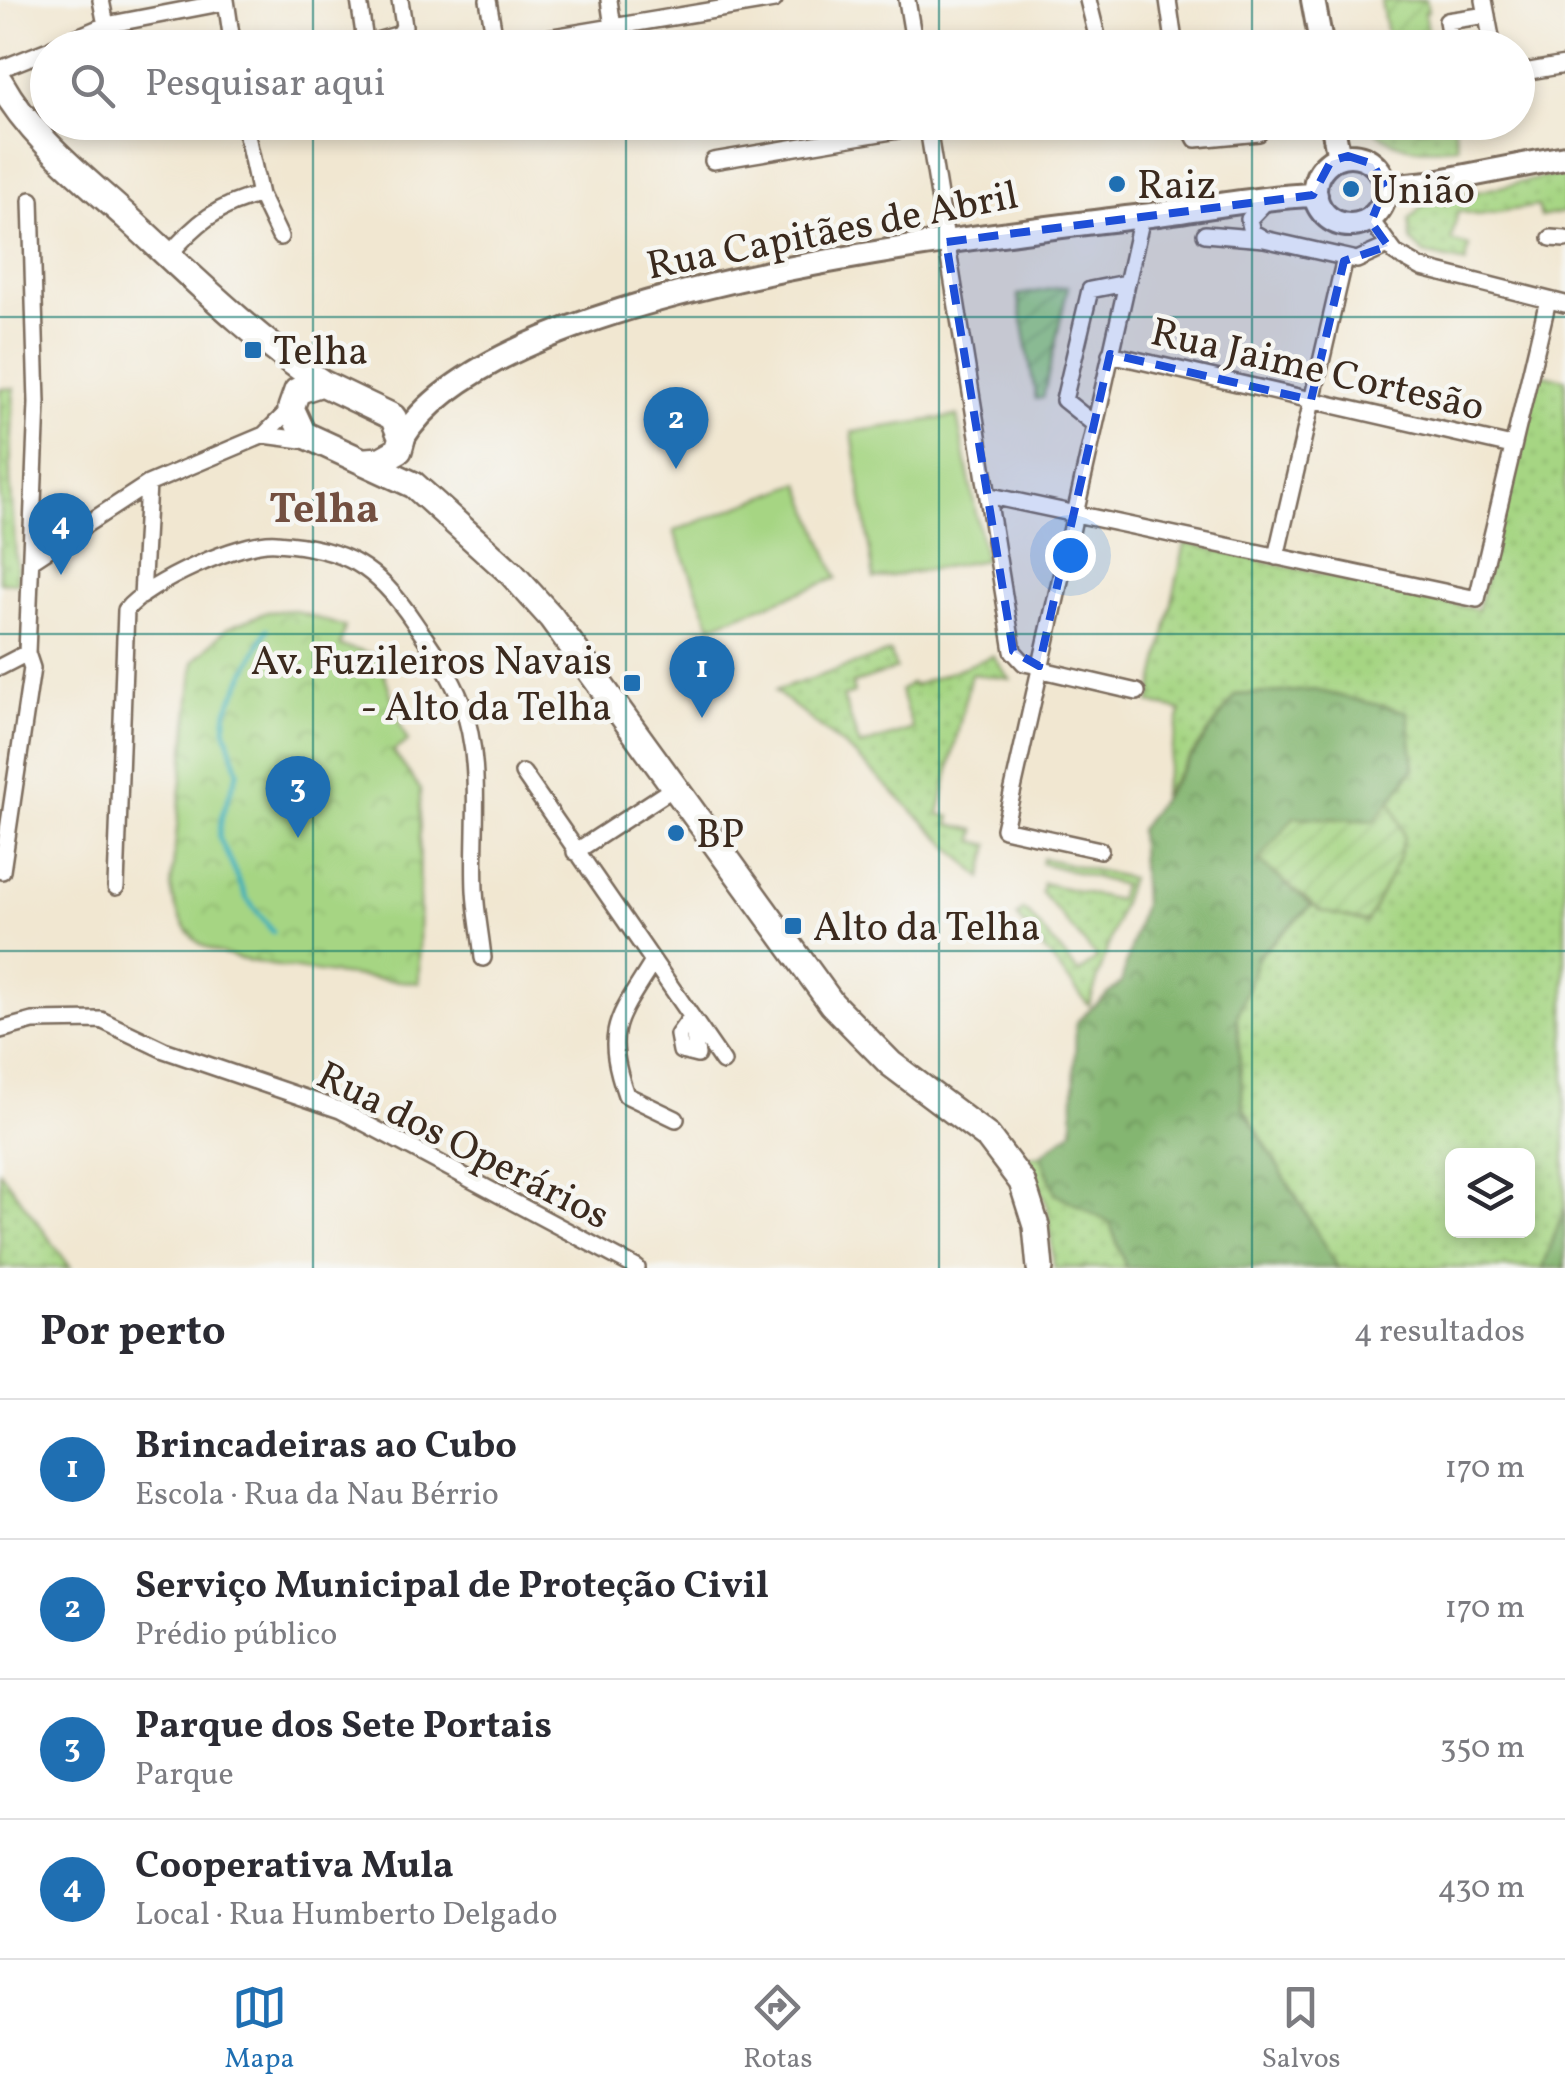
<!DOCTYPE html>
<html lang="pt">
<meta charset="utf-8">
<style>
:root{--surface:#fff;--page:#f7f7f7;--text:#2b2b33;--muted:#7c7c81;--line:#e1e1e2;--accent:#1f6fb2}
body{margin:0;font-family:Vollkorn,serif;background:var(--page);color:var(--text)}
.controls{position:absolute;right:30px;bottom:30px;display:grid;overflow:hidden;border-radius:15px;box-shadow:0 5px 15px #0003}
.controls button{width:90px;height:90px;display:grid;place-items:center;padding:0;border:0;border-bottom:2px solid var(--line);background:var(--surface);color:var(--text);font:50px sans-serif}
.you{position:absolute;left:1070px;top:555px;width:35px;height:35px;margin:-25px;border:8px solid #fff;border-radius:50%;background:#1a73e8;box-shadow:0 0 0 15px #1a73e833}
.badge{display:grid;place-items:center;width:65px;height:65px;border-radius:50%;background:var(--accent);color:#fff;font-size:32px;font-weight:700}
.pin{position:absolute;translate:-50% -82px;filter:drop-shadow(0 2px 5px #0008)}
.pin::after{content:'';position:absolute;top:52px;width:35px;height:30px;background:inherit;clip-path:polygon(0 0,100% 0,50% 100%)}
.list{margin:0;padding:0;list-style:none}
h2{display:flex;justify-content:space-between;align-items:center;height:130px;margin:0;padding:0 40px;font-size:42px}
h2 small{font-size:32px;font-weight:400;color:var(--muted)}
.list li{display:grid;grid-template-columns:65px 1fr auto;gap:30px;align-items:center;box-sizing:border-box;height:140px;padding:0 40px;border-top:2px solid var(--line)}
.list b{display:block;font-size:38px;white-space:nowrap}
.list p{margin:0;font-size:32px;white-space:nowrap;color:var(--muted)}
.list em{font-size:32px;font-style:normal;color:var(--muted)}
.icon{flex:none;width:55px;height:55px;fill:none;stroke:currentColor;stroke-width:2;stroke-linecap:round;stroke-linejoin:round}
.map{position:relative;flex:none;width:1565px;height:1268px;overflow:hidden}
.search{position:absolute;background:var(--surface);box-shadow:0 5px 15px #0003;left:30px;right:30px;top:30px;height:110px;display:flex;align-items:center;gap:25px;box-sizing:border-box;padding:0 35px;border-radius:55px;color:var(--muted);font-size:38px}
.sheet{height:690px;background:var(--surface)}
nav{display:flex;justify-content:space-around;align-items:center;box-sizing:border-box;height:140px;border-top:2px solid var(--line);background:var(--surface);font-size:28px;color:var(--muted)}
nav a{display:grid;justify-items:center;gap:5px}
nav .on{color:var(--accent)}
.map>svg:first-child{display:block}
.grass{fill:url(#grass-dots);stroke:#708050;stroke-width:2.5;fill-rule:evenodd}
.forest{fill:url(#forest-crowns);stroke:#607048;stroke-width:2.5}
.park{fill:url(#park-crowns);stroke:#708050;stroke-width:2.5}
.garden{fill:url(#garden-furrows);stroke:#708050;stroke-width:2.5}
.pitch{fill:#a6d583;stroke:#708050;stroke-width:2.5}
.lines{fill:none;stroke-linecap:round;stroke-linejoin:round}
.stream{stroke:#40b1b8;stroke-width:5}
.street-casing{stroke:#7b6c5d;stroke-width:20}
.secondary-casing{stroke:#7b6c5d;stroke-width:28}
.primary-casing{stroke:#7b6c5d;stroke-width:30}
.street{stroke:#fff;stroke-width:15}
.secondary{stroke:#fff;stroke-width:22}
.primary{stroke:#fff;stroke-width:25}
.marked{fill:#1d4ed8;fill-opacity:0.2;stroke:#1d4ed8;stroke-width:8;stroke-dasharray:20 12;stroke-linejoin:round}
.grid{fill:none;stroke:#0f766e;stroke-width:2.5;stroke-opacity:0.55}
.poi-dot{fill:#1f6fb2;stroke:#f6f6f2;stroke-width:4}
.labels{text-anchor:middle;stroke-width:9;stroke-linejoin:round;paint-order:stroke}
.poi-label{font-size:40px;fill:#3b2a1e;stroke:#f6f6f2;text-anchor:start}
.street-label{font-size:40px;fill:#3b2a1e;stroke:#f6f6f2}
.neighbourhood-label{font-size:42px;font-weight:bold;fill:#734f40;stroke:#f6f6f2}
</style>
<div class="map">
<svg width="1565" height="1268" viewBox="0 0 1565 1268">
<defs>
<pattern id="grass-dots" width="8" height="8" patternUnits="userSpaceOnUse" patternTransform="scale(2.5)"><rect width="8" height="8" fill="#a6d583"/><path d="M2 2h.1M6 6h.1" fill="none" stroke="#90b771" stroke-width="1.8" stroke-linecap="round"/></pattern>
<pattern id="forest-crowns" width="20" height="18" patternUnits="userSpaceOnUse" patternTransform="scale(2.5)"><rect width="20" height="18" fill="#84b671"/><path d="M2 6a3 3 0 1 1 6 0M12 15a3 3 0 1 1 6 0" fill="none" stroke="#6d945c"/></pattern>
<pattern id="park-crowns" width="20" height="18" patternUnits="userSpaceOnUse" patternTransform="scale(2.5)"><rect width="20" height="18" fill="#a6d583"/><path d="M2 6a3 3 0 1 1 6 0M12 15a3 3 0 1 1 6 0" fill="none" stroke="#90b771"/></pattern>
<pattern id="garden-furrows" width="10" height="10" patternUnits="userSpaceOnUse" patternTransform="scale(2.5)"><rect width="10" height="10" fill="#a6d583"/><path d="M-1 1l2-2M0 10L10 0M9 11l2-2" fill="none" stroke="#90b771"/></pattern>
</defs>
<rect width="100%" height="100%" fill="#f6f6f2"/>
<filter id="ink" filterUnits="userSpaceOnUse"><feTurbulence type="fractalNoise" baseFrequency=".01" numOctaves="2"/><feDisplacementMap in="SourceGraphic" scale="20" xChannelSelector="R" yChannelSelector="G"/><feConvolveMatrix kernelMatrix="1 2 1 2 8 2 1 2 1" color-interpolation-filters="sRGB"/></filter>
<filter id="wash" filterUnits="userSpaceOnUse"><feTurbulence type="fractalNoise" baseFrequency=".0048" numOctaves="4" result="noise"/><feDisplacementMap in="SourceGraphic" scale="40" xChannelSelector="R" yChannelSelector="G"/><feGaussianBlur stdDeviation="2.25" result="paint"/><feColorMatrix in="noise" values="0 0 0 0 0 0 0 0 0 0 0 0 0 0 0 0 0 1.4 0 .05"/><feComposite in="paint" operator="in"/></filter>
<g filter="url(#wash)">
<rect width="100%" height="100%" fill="#f1e7d1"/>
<path class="grass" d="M1367,123h49l1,6 36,-6 5,23c-36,6 -64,5 -91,-23z
M1565,173v39l-24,5 -3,-11 -60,9 -20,-4 -7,30 18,5 -3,17 -42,-9 -13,-13 -2,-21 16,-17z
M1537,373l28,6v827l-22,62h-205l-95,-161 -7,-90 23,-62 53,-50 55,17 37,-85 -13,-37 23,-32 -99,-78 -79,5 -75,102 20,-86 -31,-8 35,-160 293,67zM1452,1156h76v74h-76z
M14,388l-4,89 8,106 -18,-1v-193z
M890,652l6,17 -44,15 2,9 -11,4 17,49 53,-17 -13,-38 11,-8 2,3 80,-30 17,23 -39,-5 -32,140 12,3 -2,7 27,6 -2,11 16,4 -8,33 -127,-123 -80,-64z
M1042,858l88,20 -41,128 -72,-90 6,-6 5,3 51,60 18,-15 -56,-66 2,-9 75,17 4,-15 -81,-22z
M1041,1155l14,38 55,30 16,45h-72l-6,-61 -23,-50z
M0,1171l71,97h-71z"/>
<path class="forest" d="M1315,690l93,22 6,56 -38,53 -81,-4 -35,45 52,43 -53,50 -22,62 6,90 95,161h-212l-16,-45 -55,-30 -14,-38 32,-25 3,-108 45,-39 22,-80 -4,-73 97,-135z
M1565,1206v62h-22z"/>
<path class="park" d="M292,610l53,17 -5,19 33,8c20,27 18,58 35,87l-15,10 27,38 -1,194c-44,-5 -192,-16 -221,-41 -16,-14 -24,-35 -27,-55l23,-226 33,-33 40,-16z"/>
<path class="garden" d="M1426,0l2,11 -4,1 6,35h-41l-8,-46z
M1068,286l-25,112 -7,1 -18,-104z
M1391,800l13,37 -6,23 -31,62 -46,-11 -62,-50 35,-44 81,4z"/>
<path class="pitch" d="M957,416l28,144 -111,19 -22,-147z
M800,483l37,95 -126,48 -37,-95z"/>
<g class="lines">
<path class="stream" d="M267,629l-40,81 -2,18 13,43 -16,44 -3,22 28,62 26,33"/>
</g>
</g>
<g filter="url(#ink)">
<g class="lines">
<g class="street-casing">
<path id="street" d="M101,0l5,25
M226,0l7,48
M359,0l7,48
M488,0l8,46
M609,0l4,27
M907,0l8,48
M1088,0l12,48
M1168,0l7,48
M1484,0l9,48
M366,44l34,-10 4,-8 -4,-26
M52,48l54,-23 120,-23
M487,48l287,-48
M1452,48l-5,-27 40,-6
M0,69l48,-19
M1518,73l47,-8
M244,122l16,73 20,42
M927,122l86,529 11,12 15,3
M1187,122l9,17 63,-6
M713,161l215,-36
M1370,219l25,34 27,15 143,36
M1205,234l59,5 93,21 31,-14
M1551,238l14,1
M1264,239l-12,-7 -3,-13 19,-20
M169,255c26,-31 50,-51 91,-60
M1110,354l402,92
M1094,424l-30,-24 26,-110 36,-7
M264,435l46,6
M991,496l486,103 71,-299
M1276,557l69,-299
M32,560l116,-76 116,-49 27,-27
M142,596l6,-112
M0,667l27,-14
M1038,669l99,23
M523,773l200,289
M1100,850l-96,-21 138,-612
M575,852l100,-65
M2,871l30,-203 -5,-15 10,-250 -6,-203
M116,887l10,-277c21,-27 116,-70 150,-67 70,5 100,23 138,79 17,25 36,51 47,79 23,62 11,124 14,189 1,23 6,46 8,68
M653,962c-35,57 -50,67 -27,133l50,24
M691,1017l6,38 -16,-4 -3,-16z
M0,1030l33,-9 68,-1 63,30 176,60 297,158"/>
</g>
<g class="secondary-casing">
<path id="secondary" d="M1313,0l9,48
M1332,122l7,35
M1315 190a35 35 0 1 1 70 0a35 35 0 1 1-70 0Z
M1385,187l44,-4 136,-26
M402,439c93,-153 570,-201 741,-223 57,-7 114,-19 173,-21"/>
</g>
<g class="primary-casing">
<path id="primary" d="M0,82c31,56 84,96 130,138 62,57 122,117 192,163
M366,461l15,-1 18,-10 3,-11 -9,-22 -71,-34 -25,8 -6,17 12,26 111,51 97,88 40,44 281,387 59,60 97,73 34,45 14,44 4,42"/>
</g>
<use href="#street" class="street"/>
<use href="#secondary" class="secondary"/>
<use href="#primary" class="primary"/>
</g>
</g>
<path class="marked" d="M1348,156l25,8 12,23 -14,35 17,24 -44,15 -33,139 -201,-46 -71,312 -26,-15 -67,-409 367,-47 18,-34z"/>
<path class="grid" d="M313,0v48M626,0v48M939,0v48M1252,0v48M313,122v1146M626,122v1146M939,122v1146M1252,122v1146M0,317h1565M0,634h1565M0,951h1565"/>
<g class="poi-dot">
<circle cx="1117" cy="184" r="10"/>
<circle cx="1351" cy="189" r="10"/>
<rect x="243" y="340" width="20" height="20" rx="5"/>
<rect x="622" y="673" width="20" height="20" rx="5"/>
<circle cx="676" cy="833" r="10"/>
<rect x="783" y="916" width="20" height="20" rx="5"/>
</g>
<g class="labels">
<g class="poi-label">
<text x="1137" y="198">Raiz</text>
<text x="1371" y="203">União</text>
<text x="273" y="364">Telha</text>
<text x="612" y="674" text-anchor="end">Av. Fuzileiros Navais<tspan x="612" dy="46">- Alto da Telha</tspan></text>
<text x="696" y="847">BP</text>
<text x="813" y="940">Alto da Telha</text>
</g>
<g class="street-label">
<text transform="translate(832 229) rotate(-11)" y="14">Rua Capitães de Abril</text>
<text transform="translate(1318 368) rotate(13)" y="14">Rua Jaime Cortesão</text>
<text transform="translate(464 1144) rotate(27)" y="14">Rua dos Operários</text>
</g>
<g class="neighbourhood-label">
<text x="324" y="522">Telha</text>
</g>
</g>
</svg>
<div class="controls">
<button><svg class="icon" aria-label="layers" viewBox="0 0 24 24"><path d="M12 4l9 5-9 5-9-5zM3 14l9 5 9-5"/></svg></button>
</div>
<div class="you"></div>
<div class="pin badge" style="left:702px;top:718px">1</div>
<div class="pin badge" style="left:676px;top:469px">2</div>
<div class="pin badge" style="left:298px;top:838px">3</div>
<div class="pin badge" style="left:61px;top:575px">4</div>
<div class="search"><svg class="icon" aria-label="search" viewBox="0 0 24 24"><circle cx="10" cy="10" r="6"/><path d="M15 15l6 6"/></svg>Pesquisar aqui</div>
</div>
<section class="sheet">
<h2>Por perto<small>4 resultados</small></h2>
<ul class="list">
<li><span class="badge">1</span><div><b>Brincadeiras ao Cubo</b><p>Escola · Rua da Nau Bérrio</p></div><em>170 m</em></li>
<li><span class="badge">2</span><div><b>Serviço Municipal de Proteção Civil</b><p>Prédio público</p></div><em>170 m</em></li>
<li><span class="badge">3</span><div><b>Parque dos Sete Portais</b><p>Parque</p></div><em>350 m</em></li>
<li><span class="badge">4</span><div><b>Cooperativa Mula</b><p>Local · Rua Humberto Delgado</p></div><em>430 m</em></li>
</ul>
</section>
<nav>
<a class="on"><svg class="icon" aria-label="map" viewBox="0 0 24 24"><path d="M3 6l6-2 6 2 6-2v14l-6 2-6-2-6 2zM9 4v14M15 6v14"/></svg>Mapa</a>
<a><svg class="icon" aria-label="directions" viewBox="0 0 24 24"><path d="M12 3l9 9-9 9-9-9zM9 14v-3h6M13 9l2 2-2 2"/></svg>Rotas</a>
<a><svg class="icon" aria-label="saved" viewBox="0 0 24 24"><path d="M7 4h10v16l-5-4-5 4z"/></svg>Salvos</a>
</nav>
